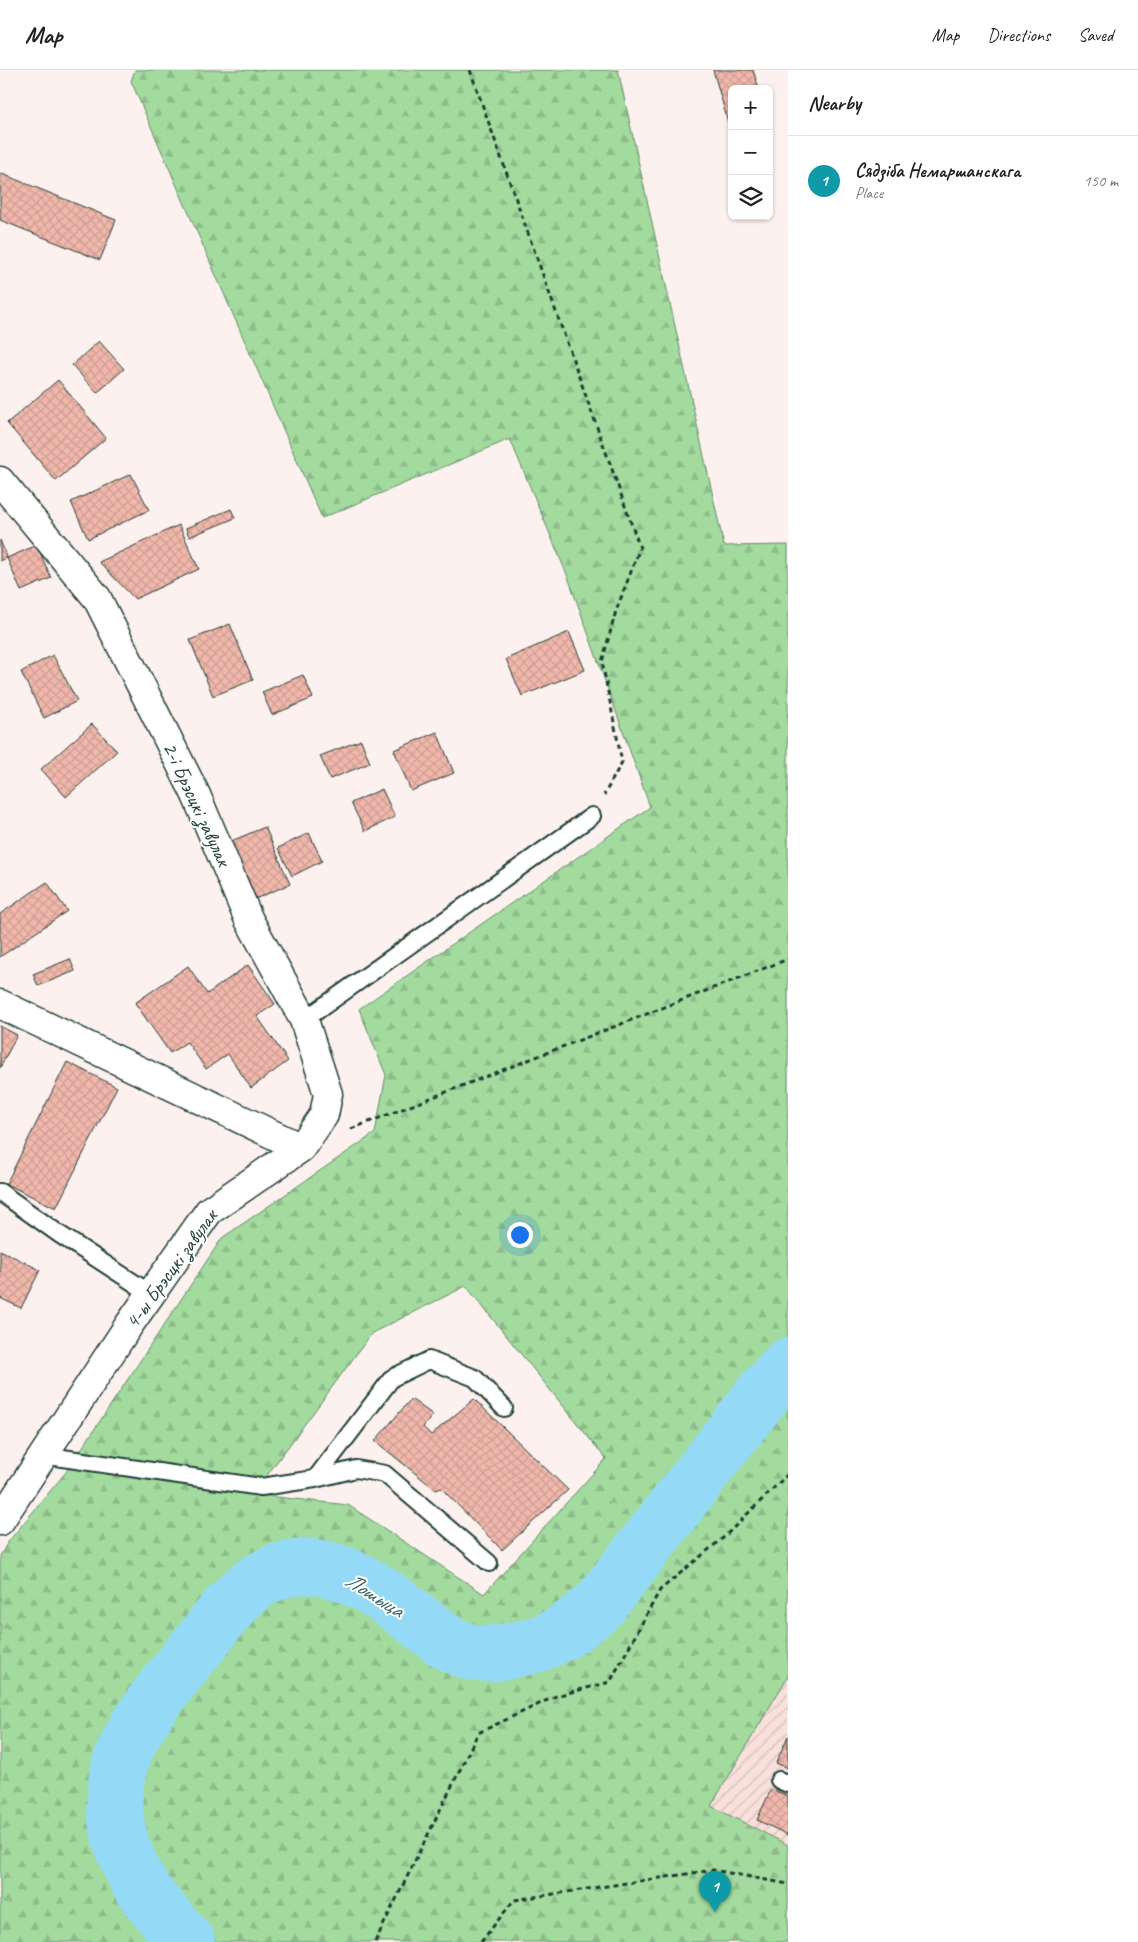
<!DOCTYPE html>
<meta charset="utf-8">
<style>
:root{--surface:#fff;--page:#f6f6f6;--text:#222;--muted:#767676;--line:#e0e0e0;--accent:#d1495b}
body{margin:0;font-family:Caveat,sans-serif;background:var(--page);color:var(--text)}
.controls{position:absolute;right:15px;top:15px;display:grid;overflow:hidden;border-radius:8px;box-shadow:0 1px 4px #0004}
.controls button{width:45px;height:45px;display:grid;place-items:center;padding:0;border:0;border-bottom:1px solid var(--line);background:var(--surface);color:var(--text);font:25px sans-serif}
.you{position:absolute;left:519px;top:1164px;width:18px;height:18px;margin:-12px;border:4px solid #fff;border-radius:50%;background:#1a73e8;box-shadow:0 0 0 8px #1a73e833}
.badge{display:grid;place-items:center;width:32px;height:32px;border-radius:50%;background:var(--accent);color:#fff;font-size:16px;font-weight:700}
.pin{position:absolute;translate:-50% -41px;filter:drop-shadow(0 1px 2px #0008)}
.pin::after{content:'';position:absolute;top:26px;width:18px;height:15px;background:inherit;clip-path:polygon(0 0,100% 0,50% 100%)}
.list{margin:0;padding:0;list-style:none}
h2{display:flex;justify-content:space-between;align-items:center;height:65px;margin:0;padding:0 20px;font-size:21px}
h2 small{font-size:16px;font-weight:400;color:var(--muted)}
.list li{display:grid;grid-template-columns:32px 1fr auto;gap:15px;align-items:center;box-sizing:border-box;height:90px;padding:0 20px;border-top:1px solid var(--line)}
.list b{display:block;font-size:19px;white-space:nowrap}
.list p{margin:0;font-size:16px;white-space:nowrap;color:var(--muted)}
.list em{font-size:16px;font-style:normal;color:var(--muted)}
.icon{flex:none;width:28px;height:28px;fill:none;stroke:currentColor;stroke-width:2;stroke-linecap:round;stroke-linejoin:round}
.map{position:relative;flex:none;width:788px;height:1872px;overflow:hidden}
header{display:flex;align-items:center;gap:30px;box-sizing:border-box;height:70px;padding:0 25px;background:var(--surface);border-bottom:1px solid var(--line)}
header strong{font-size:24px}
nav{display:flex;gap:28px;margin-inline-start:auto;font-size:18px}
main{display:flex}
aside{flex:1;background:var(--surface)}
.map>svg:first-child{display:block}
.industrial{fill:url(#industrial-furrows)}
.forest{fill:url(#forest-firs);stroke:#618c69;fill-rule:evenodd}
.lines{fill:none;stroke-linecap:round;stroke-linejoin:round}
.river{stroke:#94daf6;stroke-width:56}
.building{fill:url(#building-cross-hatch);stroke:#1f3d34}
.service-casing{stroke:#1f3d34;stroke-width:20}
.minor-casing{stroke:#1f3d34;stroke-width:31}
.path{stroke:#1f3d34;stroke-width:3;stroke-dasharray:5 4;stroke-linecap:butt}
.service{stroke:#fff;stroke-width:16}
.minor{stroke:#fff;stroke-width:28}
.labels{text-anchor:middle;stroke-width:4;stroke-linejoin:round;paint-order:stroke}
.street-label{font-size:21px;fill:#1f3d34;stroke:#fff}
.water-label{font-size:22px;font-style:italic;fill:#3c6464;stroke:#fff}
</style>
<header>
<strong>Map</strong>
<nav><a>Map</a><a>Directions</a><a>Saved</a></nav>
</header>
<main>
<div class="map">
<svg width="788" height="1872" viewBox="0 0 788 1872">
<defs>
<pattern id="industrial-furrows" width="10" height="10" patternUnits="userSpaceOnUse" patternTransform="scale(1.25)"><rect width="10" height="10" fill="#f9e0da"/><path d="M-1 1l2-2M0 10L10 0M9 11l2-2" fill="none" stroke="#d5c1bc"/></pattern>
<pattern id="forest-firs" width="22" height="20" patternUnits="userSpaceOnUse" patternTransform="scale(1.25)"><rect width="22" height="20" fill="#a3da9e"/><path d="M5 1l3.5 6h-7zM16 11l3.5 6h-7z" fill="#8cbc89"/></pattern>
<pattern id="building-cross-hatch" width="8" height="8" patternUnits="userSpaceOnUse" patternTransform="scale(1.25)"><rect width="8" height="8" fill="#f1b7ab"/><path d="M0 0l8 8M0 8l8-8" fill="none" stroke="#ce9e94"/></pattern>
</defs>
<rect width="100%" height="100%" fill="#fcf1ee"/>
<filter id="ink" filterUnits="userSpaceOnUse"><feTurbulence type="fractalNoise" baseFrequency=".02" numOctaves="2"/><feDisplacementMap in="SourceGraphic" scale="10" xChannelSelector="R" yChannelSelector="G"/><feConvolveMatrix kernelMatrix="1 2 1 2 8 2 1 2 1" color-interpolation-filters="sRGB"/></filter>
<g filter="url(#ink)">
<path class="industrial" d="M788,1606v169l-77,-39z"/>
<path class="forest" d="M135,0h483l106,476 64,-1v1131l-77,130 77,39v97h-788v-386l8,-14 58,-70 156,-234 153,-105 11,-58 -27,-66 291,-202 -82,-230 -58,-138 -188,79 -191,-437zM466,1216l140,173 -122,135 -136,-89 -89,-10 6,-17 107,-145z"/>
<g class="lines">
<path class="river" d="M187,1872c-13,-15 -27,-30 -40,-47 -10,-13 -18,-31 -24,-47 -29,-84 22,-135 70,-196 27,-33 49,-71 92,-83 11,-3 26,-3 37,-1 40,7 70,33 102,57 14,11 28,22 46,27 15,4 33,0 48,-3 33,-6 57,-22 81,-44l164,-211 25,-28"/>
</g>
<path class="building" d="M713,0h40l6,19h-27v31l-4,2z
M0,103l116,47 -16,40 -100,-40z
M99,271l25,28 -27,24 -25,-28z
M58,310l48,58 -50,43 -49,-58z
M131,404l18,36 -61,29 -17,-37z
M231,439l4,9 -46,19 -3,-9z
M179,455l20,44 -64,30 -36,-37z
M0,470l7,18 -7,3z
M37,475l14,33 -30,13 -14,-33z
M230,554l23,56 -40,16 -23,-56z
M569,562l16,38 -63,26 -16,-37z
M53,585l24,46 -33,17 -23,-46z
M303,605l10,23 -41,17 -10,-23z
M92,654l25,27 -51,46 -25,-28z
M437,662l17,41 -43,18 -17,-41z
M361,670l9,23 -40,16 -10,-23z
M382,719l13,28 -30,14 -14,-28z
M265,757l25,57 -35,15 -26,-57z
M309,763l13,28 -30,15 -14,-28z
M47,812l20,29 -67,46v-43z
M70,889l5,12 -37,15 -5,-12z
M248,895l27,39 -18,12 31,45 -37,27 -23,-34 -22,15 -19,-27 -17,11 -35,-50 53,-37 19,28z
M0,956l17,9 -17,33z
M67,992l50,25 -61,121 -50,-24z
M0,1180l40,20 -19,38 -21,-10z
M411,1329l22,16 -10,12 8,8 43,-36 94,91 -66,60 -61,-62 -5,2 -61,-49z
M788,1666v32l-12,-5z
M771,1719l17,7v39l-31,-15z"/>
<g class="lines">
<g class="service-casing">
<path id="service" d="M304,950l288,-204
M0,1122l59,42 92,60
M42,1385l219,32 54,-8 41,-10 29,5 104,89
M315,1409l77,-101 37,-18 46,18 29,30
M779,1710l9,4"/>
</g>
<g class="minor-casing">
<path id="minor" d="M0,411l97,117 99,197 53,125 55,100 24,74 -4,21 -23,33
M0,934l301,144 -92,63 -80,114 -129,196"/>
</g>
<path class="path" d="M470,0l170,478 -24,63 -14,51 20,100 -18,33
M351,1059l437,-170
M375,1872l103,-209 78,-37 54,-14 50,-92 64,-53 64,-63
M481,1872l33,-42 199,-30 75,14"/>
<use href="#service" class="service"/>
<use href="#minor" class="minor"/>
</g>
</g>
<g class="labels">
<g class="street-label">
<text transform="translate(197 734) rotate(65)" y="7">2-і Брэсцкі завулак</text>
<text transform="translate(171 1199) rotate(-54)" y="7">4-ы Брэсцкі завулак</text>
</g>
<g class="water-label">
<text transform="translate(375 1524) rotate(32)" y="8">Лошыца</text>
</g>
</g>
</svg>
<div class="controls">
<button>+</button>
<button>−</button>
<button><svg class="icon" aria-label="layers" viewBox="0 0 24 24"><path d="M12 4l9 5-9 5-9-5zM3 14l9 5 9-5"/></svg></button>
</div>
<div class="you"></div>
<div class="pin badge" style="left:715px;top:1842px;background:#0f9aa8">1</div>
</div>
<aside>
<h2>Nearby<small></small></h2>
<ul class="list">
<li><span class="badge" style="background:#0f9aa8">1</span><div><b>Сядзіба Немаршанскага</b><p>Place</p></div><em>150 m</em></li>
</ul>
</aside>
</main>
